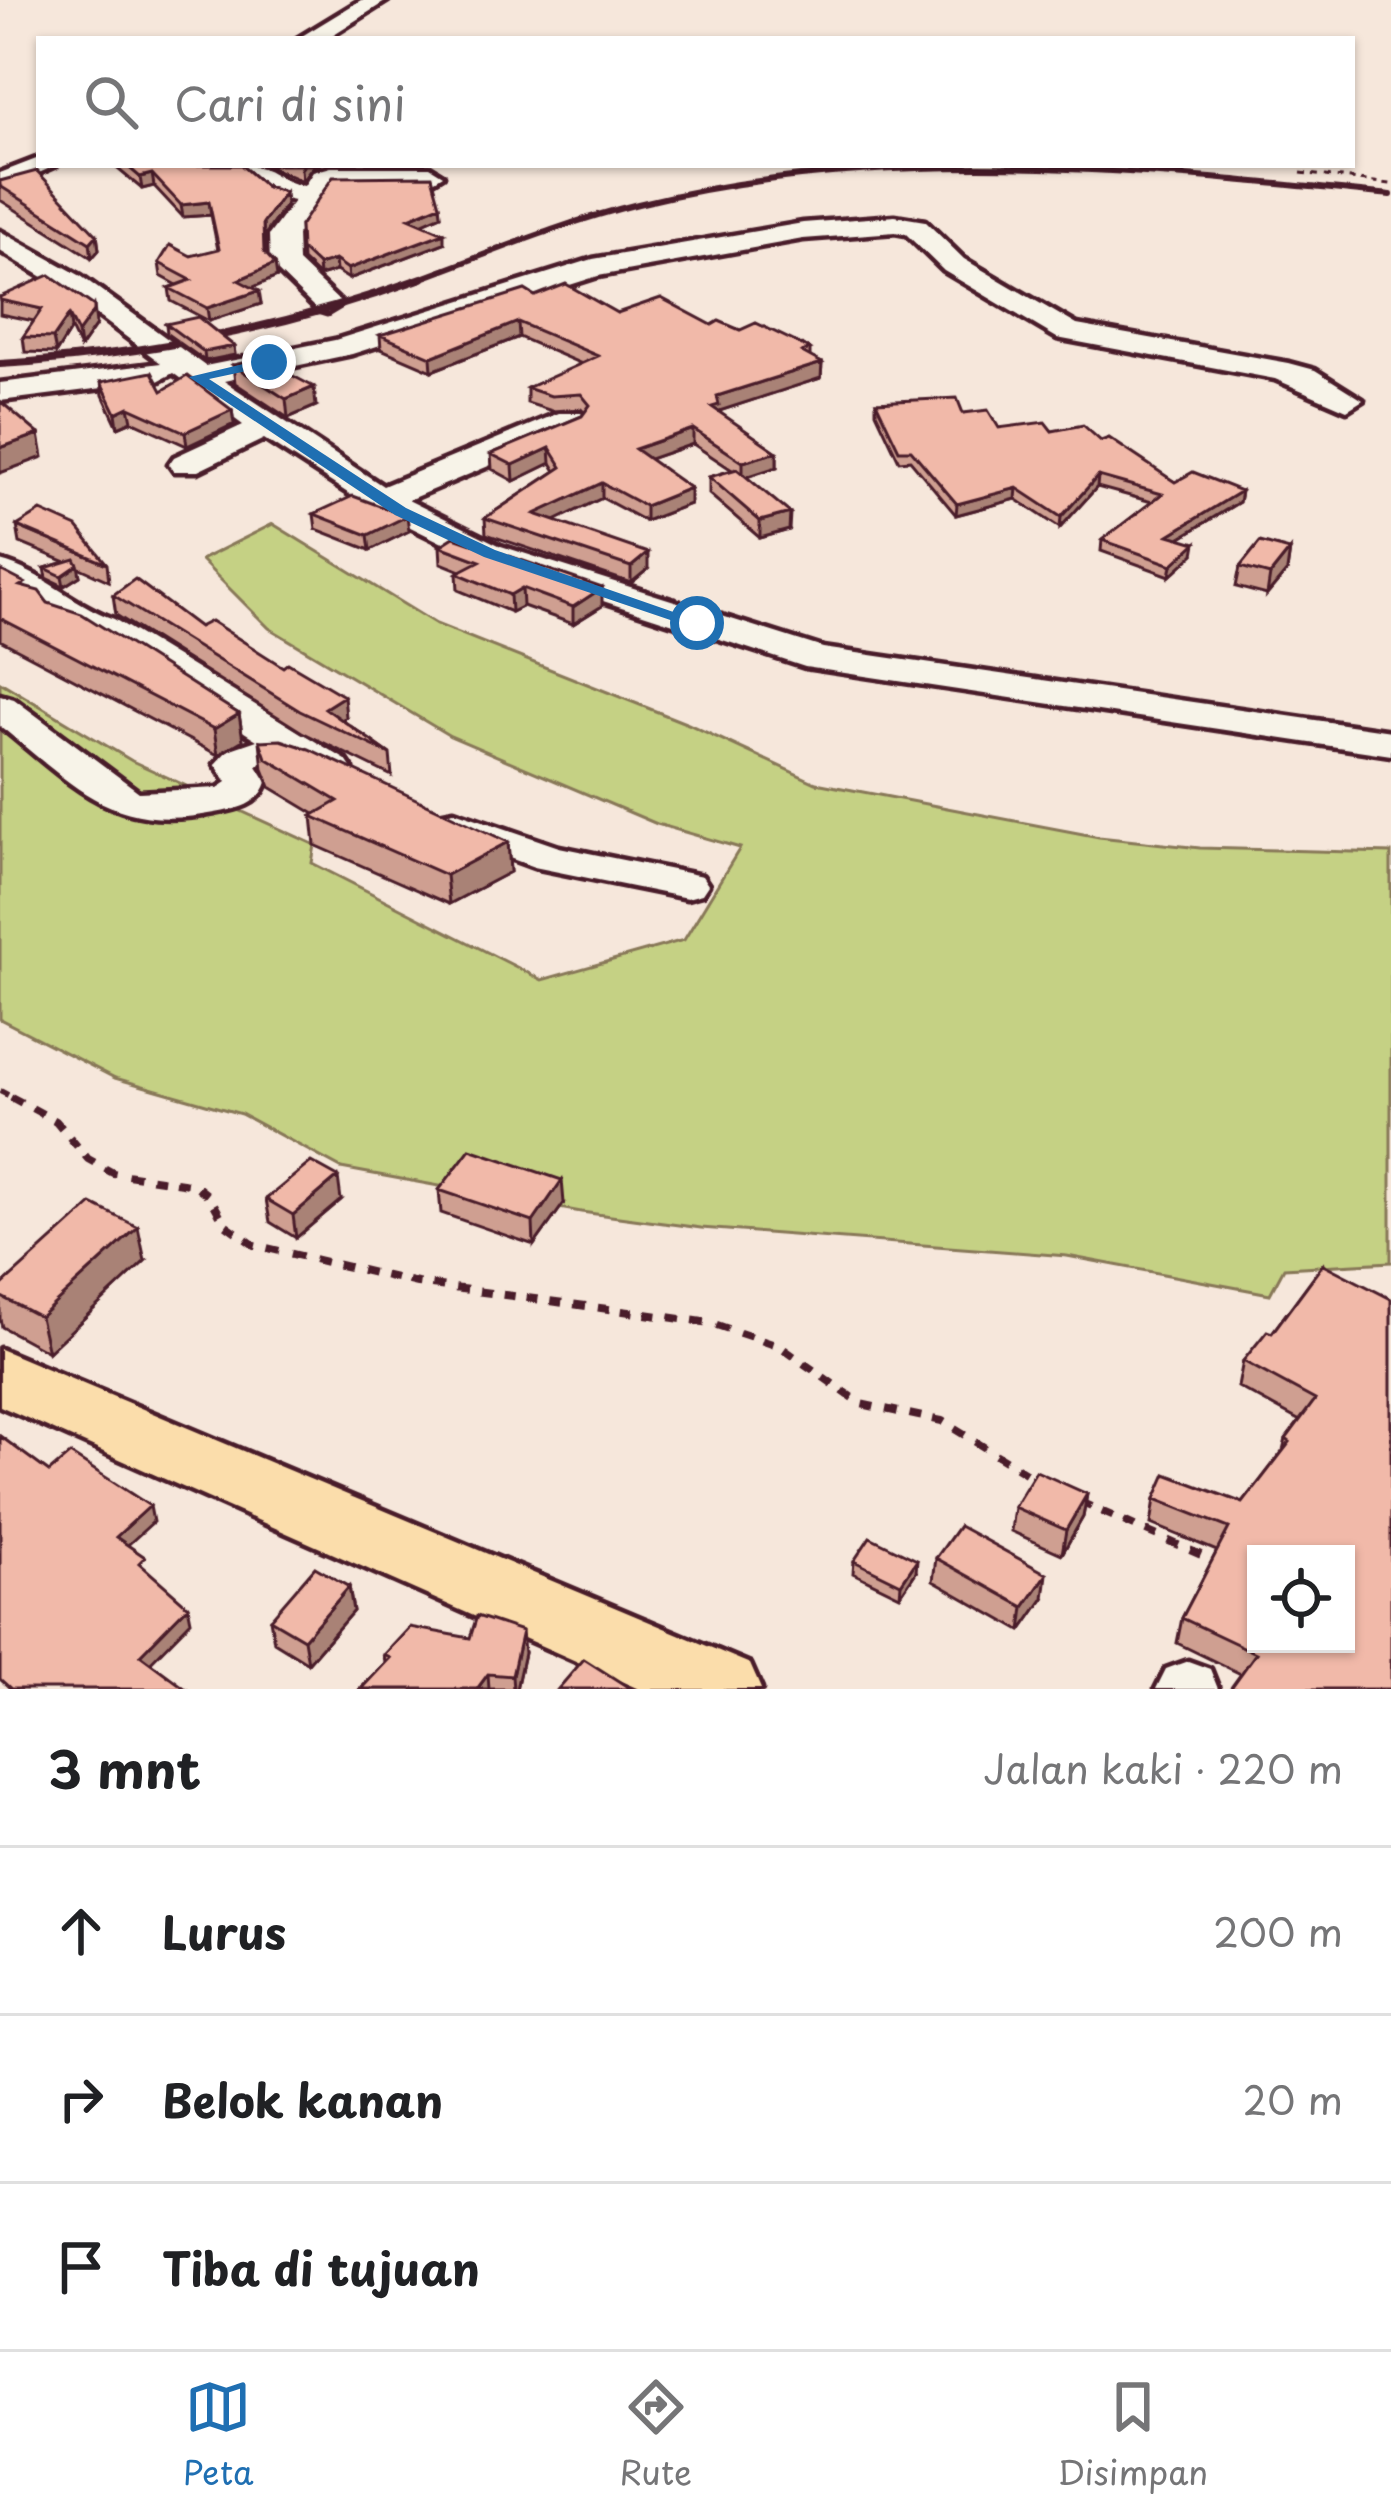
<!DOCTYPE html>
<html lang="id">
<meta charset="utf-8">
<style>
:root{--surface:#fff;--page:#f2f2f2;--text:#202124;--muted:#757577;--line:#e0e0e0;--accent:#1f6fb2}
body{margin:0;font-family:"Playpen Sans",sans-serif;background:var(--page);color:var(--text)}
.controls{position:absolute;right:36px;bottom:36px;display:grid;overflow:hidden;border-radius:0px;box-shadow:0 3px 9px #0004}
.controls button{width:108px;height:108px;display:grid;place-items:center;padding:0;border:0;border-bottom:3px solid var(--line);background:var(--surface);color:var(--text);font:60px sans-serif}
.stop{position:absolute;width:36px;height:36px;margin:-27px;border:9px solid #1f6fb2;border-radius:50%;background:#fff}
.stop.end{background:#1f6fb2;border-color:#fff;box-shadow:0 3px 12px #0008}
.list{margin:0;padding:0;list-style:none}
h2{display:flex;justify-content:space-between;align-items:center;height:156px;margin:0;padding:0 48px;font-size:51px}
h2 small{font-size:39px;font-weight:400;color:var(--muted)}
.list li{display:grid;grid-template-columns:78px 1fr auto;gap:36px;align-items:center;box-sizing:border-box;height:168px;padding:0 48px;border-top:3px solid var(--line)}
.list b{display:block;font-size:45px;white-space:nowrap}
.list em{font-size:39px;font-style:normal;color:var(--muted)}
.icon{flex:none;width:66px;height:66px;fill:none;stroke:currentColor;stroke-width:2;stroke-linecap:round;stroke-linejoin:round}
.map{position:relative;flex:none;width:1391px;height:1689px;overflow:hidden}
.search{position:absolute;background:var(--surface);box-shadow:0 3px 9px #0004;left:36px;right:36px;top:36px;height:132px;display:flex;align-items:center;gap:30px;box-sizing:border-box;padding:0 42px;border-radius:0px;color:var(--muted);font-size:45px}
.sheet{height:660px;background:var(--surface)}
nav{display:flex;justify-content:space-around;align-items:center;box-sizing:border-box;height:168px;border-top:3px solid var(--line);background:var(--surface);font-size:33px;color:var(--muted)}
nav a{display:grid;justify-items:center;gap:6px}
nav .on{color:var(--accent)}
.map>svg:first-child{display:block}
.green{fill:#c5d184;stroke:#887858;stroke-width:3}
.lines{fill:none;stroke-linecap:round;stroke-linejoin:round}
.minor-casing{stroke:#4a1f2b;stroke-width:9}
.major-casing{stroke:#4a1f2b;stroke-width:9}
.path-far2{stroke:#4a1f2b;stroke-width:3;stroke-dasharray:6 6;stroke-linecap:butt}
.path-far1{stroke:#4a1f2b;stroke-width:6;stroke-dasharray:9 9;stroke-linecap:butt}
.path{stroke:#4a1f2b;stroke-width:8;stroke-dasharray:12 12;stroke-linecap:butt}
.minor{fill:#f7f3e8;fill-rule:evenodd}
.major{fill:#fbddab;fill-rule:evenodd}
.rail-far1{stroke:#4a1f2b;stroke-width:6}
.rail{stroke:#4a1f2b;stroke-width:8}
.wall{fill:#cf9f91;stroke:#4a1f2b;stroke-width:3}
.shaded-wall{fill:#a98276;stroke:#4a1f2b;stroke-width:3}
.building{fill:#f1b9a9;stroke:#4a1f2b;stroke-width:3;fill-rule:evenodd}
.route{fill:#1f6fb2}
</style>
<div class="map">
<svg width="1391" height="1689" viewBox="0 0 1391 1689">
<rect width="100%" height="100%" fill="#f6e7db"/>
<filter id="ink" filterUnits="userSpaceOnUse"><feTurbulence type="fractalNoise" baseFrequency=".00833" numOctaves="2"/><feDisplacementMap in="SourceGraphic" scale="24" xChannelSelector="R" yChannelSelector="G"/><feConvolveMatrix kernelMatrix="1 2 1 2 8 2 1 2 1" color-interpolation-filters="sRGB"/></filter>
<g filter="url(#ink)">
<path class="green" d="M273,524l163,100 252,100 128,59 283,54 101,11 191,5v409l-107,6 -14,26 -203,-38 -366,-28 -120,-16 -240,-44 -100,-54 -126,-36 -115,-59v-337l132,79 183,84 -3,18 230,117 142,-40 56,-92 -83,-24 -207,-88 -181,-108 -68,-68z"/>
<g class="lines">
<g class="minor-casing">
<path id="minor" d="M361,0h27l-62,39h-29z
M39,158v7h18l-57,25v-17z
M236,165c41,0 35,15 68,21l9,-14 18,-5h99l13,8 -13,8h-98l-35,52 1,27 44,42 -15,9 -10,-3 -47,-46 -1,-29 25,-34 -24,-5z
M895,216l30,5 39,38 113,66 212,38 26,7 48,30 -16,10 -72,-31 -218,-41 -113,-67 -38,-37 -11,-2 -92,7 -205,37 -246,78 -128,27 159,105 176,-73h22l5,7 -5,7 -173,73 93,46 322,102 568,83v24l-586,-88 -328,-107 -109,-54 -104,-67 -66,32h-24l-5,-7 5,-7 69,-32 -70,-52 -15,8 -158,20v-18l161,-20 -100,-75 -61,-37v-20l81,45 124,90 130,-26 258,-81 210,-36z
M0,561c43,11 74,44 114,58l232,141 6,9 -6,9c-28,6 -54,-15 -85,-14l-4,2 10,16c-7,23 -30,27 -52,31 -105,20 -139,-26 -215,-87v-31l14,4 125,93 79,-4 9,-6 -12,-18 13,-14 29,-10 -169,-105 -34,-12 -7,-11 -47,-25z
M454,811l105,36 143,29 6,9 -6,9 -15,4 -153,-31 -95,-35 -6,-9 6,-9z
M1188,1661l22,8 8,20h-62l10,-20z"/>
</g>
<g class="major-casing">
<path id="major" d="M0,1349l750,315 11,25h-122l-639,-283z"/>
</g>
<path class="path-far2" d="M1301,173l90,11"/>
<path class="path-far1" d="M0,1091l17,9"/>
<path class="path" d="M11,1097l45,24 32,38 25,14 82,12 15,12 15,27 29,21 163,38 294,40 70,24 80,57 81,17 95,59
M1080,1502l137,60"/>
<use href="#minor" class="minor"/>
<use href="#major" class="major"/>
<path class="rail-far1" d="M414,281c74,-27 147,-58 224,-77 247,-61 504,-34 753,-9"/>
<path class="rail" d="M0,364c145,-9 286,-36 422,-86"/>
</g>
<path class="wall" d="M113,165h128l45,39 -21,31v18l10,11 2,13 -25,10 9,17 -52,17 -38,-20 -2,-13 8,-3 -16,-9 -2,-13 59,-13 -7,-35 -28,2 -29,-31 -12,3z
M265,165h56l-9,3 -10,13z
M0,181l97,54 2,15 -7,8 -92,-58z
M440,205l1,10 -20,9 23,19 -95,36 -13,-8 -17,5 -17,-16 -2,-34z
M535,296l82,17 123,17 70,19v8l12,6 -1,15 -102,33v2l58,39v15l-31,10 43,53 -29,8 -51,-44v-17l23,-7 -39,-26 -44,15 41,45 -45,17 -43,-23 -48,23 94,48 -17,14 -145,-49 -1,-16 71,-47 -5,-8 -37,18 -22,-12 -1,-15 91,-38 3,-3 -4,-4 -29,2 -25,-8v-15l55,-24 -63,-27 -87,34 -51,-22 -1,-14z
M0,297l96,28 -16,23 -9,-19 -15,24 -31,-1 -2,-15 11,-16 -34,-7z
M166,324l68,22 1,9 -30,6 -38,-27z
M233,365l83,41 -28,12 -53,-35z
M101,382l61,9 70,19 2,14 -47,22 -55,-25 -14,6 -15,-32z
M876,402l87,11 36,15 53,3 49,10 74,41 66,9 -2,11 -59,36 14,16 -24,22 -69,-25 1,-11 50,-38 -55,-15 -37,41 -44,-29 -60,16 -46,-55 -11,1 -23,-49z
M314,514l95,17 -39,19 -54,-21z
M17,526l90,38 2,17 -31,-14 2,9 -16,10 -17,-8 -2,-10 21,-6 -46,-19z
M440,546l162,60 -29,18 -50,-18 -12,6 -53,-22 -1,-17 4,-2 -20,-8z
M1290,550l-3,21 -20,24 -31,-8 4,-20z
M0,570l48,33 191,111 4,26 -25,15 -218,-115z
M113,595l86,32 147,90 -4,3 48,34 2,22 -90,-44 -186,-117z
M260,741l248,101 2,30 -61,32 -134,-59 -3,-29 3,-2 -45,-27 -7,-18z
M439,1190l125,13 -30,42 -93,-32z
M266,1199l75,1 -45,38 -26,-16z
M145,1261l-97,91 -46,-25 -2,-8v-32z
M1323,1264l68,425 -150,-15 -64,-31 5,-25 35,-67 -66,-27 4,-25 88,4 40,-52 3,-12 14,-18 -62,-34 5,-26 29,-28z
M1087,1494l-4,23 -21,37 -51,-23 3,-24z
M936,1558l108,40 -23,33 -88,-50z
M854,1561l62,11 -16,24 -47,-23z
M349,1587l4,24 -45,52 -34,-21 -4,-23z
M524,1653l-8,36h-156l25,-26 -1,-8z"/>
<path class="shaded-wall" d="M304,165h17l-9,3 -10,13 -1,-12z
M152,174l2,12 -12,3 -2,-12z
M285,192l1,12 -21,31 1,29 -3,-41z
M209,202l2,13 -28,2 -2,-12z
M440,205l1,10 -32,14v-11z
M444,233v10l-95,36 -1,-10z
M97,235l2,15 -7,8 -2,-15z
M335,260l1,11 -17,5 -1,-11z
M275,264l2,13 -37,16 -2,-13z
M259,291l2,13 -52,17 -2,-13z
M94,306l2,19 -16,23 -2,-15z
M69,315l2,14 -15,24 -3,-15z
M518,322l1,15 -87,34 -1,-14z
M234,346l1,9 -30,6 -1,-9z
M822,363l-1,15 -102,33v9l-7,-13 5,-11z
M314,387l2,19 -28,12 -2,-19z
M129,407l3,14 -14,6 -2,-14z
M232,410l2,14 -47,22 -2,-14z
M693,429v15l-58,20v-15z
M39,434l4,23 -43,16v-25z
M550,448l1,15 -37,18 -1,-16z
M777,452v15l-34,11v-16z
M1098,476l-1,11 -37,41 1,-11z
M602,483v15l-66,32 -1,-16z
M690,488v16l-45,17v-15z
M1017,488l-1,11 -60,16 1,-11z
M1241,491l-2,11 -71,43 1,-10z
M790,513l-1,17 -29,8v-17z
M407,516l2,15 -39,19 -2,-15z
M1196,543l-2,11 -24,22 2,-11z
M1290,550l-3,21 -20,24 3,-20z
M648,553v16l-17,14v-16z
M78,565l2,11 -16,10 -2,-10z
M522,588l1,18 -12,6 -1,-17z
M602,588v18l-29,18v-17z
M344,696l2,21 -14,9 -7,-18z
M239,714l4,26 -25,15 -4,-26z
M508,842l2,30 -61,32 -3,-29z
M338,1177l3,23 -45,38 -3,-23z
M562,1180l2,23 -30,42 -1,-23z
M138,1227l7,34 -97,91 -8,-35z
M1087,1494l-4,23 -21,37 4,-24z
M150,1506l3,16 -33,30 -4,-15z
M917,1560l-1,12 -16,24 1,-12z
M1047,1574l-3,24 -23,33 3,-24z
M349,1587l4,24 -45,52 -4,-24z
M188,1606l3,15 -48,49 -3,-15z
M522,1631l2,22 -8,36h-3l-1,-13z
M488,1674l1,15h-12z"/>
<path class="building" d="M126,165h115l25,22 19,5 -22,31 1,29 11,12 -37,16 21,11 -52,17 -38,-20 22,-8 -32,-17 11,-18 21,11 28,-7 -10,-47 -28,3 -29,-31 -12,3z
M37,171l60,64 -7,8 -90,-57v-5z
M432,176l8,29 -31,13 35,15 -96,36 -13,-9 -17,5 -17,-16 -1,-23 33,-49z
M50,275l44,31v5l-16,22 -9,-18 -16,23 -30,-1 19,-28 -42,-9v-3z
M566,284l51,29 44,-15 51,27 7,-4 21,9 16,-7 54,26 -8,3 20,11 -105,33 2,9 -7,2 65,45 -34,10 -50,-33 -58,20 55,39 -45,18 -43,-23 -67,31 113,39 -17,14 -146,-49 77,-51 -12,-19 -37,17 -22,-11 91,-38 8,-11 -9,-11 -30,2 -24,-8 71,-32 -80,-34 -87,35 -51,-22 145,-45 10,6z
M198,317l36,29 -30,6 -38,-28z
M261,359l53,28 -28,12 -53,-34z
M152,372l10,19 25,-15 45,34 -47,22 -56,-25 -13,6 -15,-31z
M957,398l6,15 25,-3 11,18 46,-6 7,9 31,-6 18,16 8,-3 66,44 18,-10 48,19 -72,44 27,8 -24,22 -70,-25 60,-46 -64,-18 -37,41 -44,-29 -60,16 -46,-54h-12l-23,-48z
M0,401l39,33 -39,14z
M737,469l53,44 -30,8 -51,-44z
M353,496l54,20 -39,19 -54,-21z
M41,511l36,16 30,37 -90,-38z
M454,537l148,51 -29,19 -51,-19 -12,7 -53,-22 23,-12 -40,-15z
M1260,542l30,8 -20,25 -30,-8z
M75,559l3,6 -16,11 -17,-8z
M0,570l25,13 -5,3 19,5 9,12 34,11 157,100 -25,15 -214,-111z
M135,579l64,48 12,-6 72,46 5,-4 56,33 -19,12 65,46 -90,-43 -187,-116z
M281,740l28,9 199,93 -62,33 -134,-59 26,-15 -72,-43 -6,-17z
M470,1149l92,31 -29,42 -94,-32z
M311,1162l27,15 -45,38 -27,-16z
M92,1204l46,23 -98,90 -40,-21v-9z
M1323,1264l68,35v390h-161l26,-36 -74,-35 47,-90 -74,-29 11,-25 77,29 47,-61 -4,-3 29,-39 -72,-39 24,-30 5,2zM1256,1554h90v90h-90z
M0,1436l49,36 21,-18 80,52 -34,31 29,20 -6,6 49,43 -48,49 46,34h-175l-11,-10z
M1036,1471l51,23 -21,36 -52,-23z
M959,1526l88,48 -23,33 -88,-49z
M870,1537l47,23 -16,24 -47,-23z
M315,1567l34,20 -45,52 -34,-20z
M477,1616l45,15 -10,45 -24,-2 -11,15h-116l29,-31 -6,-3 26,-28 60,11z
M584,1659l47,30h-73z"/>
</g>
<path class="route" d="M269,358l5,7 -65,14 197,129 89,42 210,73 -14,4 -207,-70 -89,-42 -206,-138z"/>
</svg>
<div class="controls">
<button><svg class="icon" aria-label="locate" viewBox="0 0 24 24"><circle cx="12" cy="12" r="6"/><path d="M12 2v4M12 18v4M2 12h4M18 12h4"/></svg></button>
</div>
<div class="stop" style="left:697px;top:623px"></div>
<div class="stop end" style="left:269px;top:362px"></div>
<div class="search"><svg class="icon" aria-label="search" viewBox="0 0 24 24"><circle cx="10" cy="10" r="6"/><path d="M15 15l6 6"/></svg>Cari di sini</div>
</div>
<section class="sheet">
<h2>3 mnt<small>Jalan kaki · 220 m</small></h2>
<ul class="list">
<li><svg class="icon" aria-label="ahead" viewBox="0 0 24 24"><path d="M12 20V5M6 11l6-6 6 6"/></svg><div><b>Lurus</b></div><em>200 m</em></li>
<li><svg class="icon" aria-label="right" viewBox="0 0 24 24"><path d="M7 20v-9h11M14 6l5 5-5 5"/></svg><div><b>Belok kanan</b></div><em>20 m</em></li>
<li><svg class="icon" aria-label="arrive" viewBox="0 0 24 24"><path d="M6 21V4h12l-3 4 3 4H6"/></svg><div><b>Tiba di tujuan</b></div></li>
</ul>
</section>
<nav>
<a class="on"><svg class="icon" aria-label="map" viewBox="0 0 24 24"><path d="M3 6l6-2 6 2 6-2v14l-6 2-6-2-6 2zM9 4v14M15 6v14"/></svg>Peta</a>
<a><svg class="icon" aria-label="directions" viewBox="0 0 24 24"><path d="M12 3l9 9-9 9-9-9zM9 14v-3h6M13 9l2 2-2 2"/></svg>Rute</a>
<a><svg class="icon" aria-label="saved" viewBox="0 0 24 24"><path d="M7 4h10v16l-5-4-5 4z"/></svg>Disimpan</a>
</nav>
